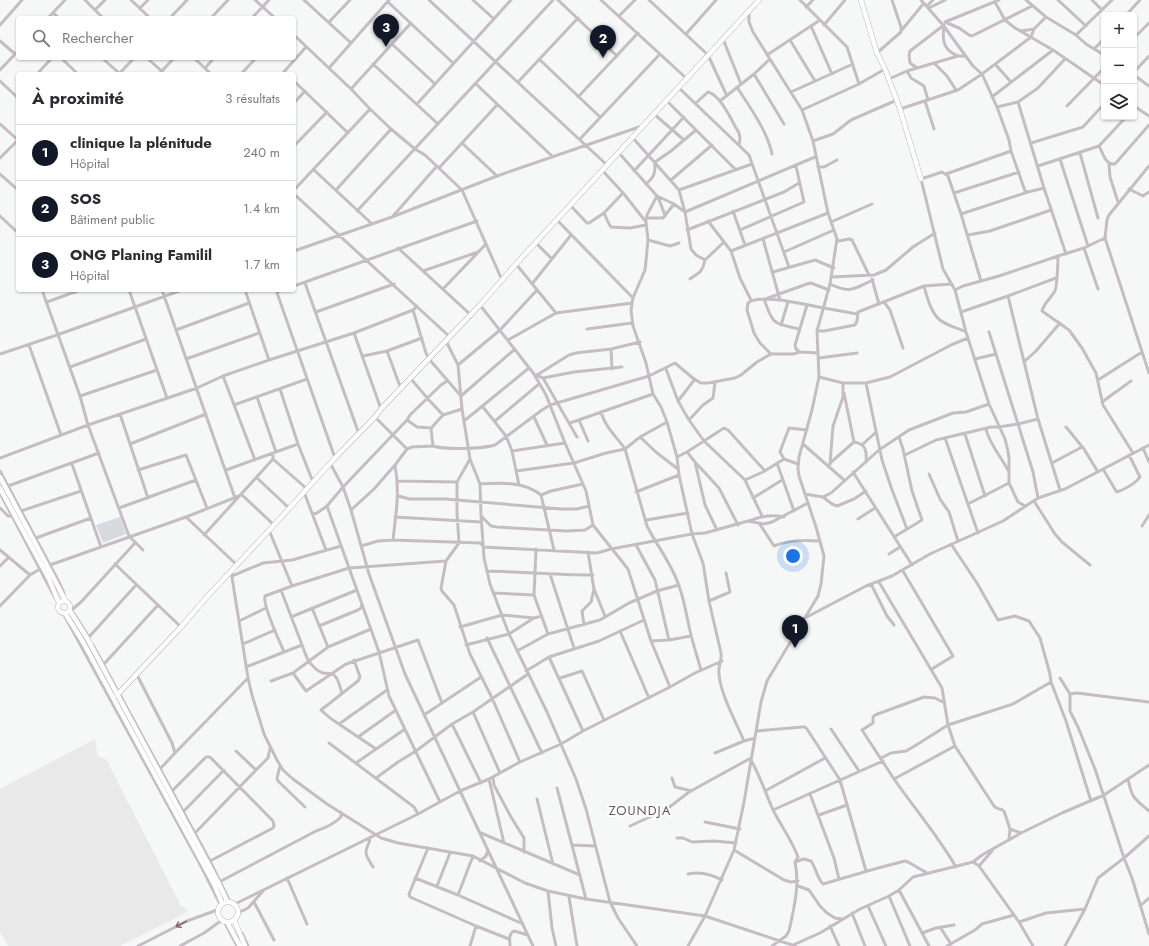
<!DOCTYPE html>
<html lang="fr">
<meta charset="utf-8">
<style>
:root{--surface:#fff;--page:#f2f2f3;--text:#2b2b33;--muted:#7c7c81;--line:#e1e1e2;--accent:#111827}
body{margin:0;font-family:Jost,sans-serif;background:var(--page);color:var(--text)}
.controls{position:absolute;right:12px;top:12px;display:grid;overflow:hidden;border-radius:4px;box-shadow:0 1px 3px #0004}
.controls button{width:36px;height:36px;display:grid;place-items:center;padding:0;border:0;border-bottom:1px solid var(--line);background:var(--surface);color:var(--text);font:20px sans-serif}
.you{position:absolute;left:793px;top:556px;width:14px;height:14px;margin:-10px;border:3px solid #fff;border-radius:50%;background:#1a73e8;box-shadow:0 0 0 6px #1a73e833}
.badge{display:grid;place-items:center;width:26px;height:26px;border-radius:50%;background:var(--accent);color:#fff;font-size:13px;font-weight:700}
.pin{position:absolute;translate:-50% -33px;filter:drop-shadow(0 1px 2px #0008)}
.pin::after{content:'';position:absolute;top:21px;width:14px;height:12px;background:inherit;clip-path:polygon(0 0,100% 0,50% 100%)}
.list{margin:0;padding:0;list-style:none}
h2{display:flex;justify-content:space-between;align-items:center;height:52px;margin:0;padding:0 16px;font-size:17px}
h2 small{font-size:13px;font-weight:400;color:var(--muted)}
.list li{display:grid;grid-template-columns:26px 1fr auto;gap:12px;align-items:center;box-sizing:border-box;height:56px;padding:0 16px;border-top:1px solid var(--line)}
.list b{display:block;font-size:15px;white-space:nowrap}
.list p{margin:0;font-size:13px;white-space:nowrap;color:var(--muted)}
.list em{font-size:13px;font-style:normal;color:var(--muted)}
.icon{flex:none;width:22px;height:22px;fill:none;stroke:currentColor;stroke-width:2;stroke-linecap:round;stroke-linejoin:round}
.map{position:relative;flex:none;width:1149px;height:946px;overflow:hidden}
.search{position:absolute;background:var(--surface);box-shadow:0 1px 3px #0004;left:16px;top:16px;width:280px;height:44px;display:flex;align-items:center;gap:10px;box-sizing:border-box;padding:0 14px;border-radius:4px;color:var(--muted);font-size:15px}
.panel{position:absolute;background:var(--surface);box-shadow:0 1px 3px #0004;left:16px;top:72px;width:280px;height:220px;border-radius:4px}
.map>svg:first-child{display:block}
.built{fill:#e9e9ea}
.green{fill:#d7dadf}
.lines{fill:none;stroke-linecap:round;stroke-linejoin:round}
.secondary-casing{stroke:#bcb2b7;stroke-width:5.5}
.street{stroke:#c5bdc2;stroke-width:3}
.secondary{stroke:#fff;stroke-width:4.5}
.oneway{stroke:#856878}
.labels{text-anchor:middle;stroke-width:4;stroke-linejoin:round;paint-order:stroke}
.quarter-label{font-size:13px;letter-spacing:1px;fill:#6b5661;stroke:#fff}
</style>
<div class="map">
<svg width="1149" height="946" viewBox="0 0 1149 946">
<rect width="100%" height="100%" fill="#f6f8f8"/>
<path class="built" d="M95,739l3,18 8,2 75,147 3,1 4,5 -68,34h-112l-8,-14v-143z"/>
<path class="green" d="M120,517l6,17 -23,9 -7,-18z"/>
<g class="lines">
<g class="secondary-casing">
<path id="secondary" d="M861,0l16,53 8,16 15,40 21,70
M0,477l52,98 13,25
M0,488l49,91 10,24
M58 607a6 6 0 1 1 12 0a6 6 0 1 1-12 0Z
M70,611l17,27 131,244 9,19
M65,613l18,29 131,242 8,19
M117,695l64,-68 25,-29 68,-73 61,-67 40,-41 6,-8 99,-104 36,-41 243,-264
M218 912a10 10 0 1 1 20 0a10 10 0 1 1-20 0Z
M234,920l11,26
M227,922l13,24"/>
</g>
<path class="street" d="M85,0l18,18
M131,0l19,18
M255,0l20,18
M304,0l47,43
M429,0l178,165
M473,0l21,19
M558,0l59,56
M601,0l85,78
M649,0l59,55 19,41
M800,0l47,47 12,37
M921,0l22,25 30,41 9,8 15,33 21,-5 20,-14 27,-29
M1026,0l20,17 30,18 10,9 18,11
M1058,0l28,26
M1092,0l10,10
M388,2l65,61
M995,2l10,18 10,8 38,22 51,35
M927,6l6,-6
M806,7l7,-7
M140,8l8,-8
M929,8l16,-8
M95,10l10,-10
M53,13l6,5
M1126,15l14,-15
M619,16l16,-16
M48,18l17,-18
M170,18l17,-18
M211,18l17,-18
M252,18l17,-18
M329,22l21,-22
M945,22l14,6 10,7 3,1 60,-30
M945,22l54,-22
M0,25l22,-25
M824,25l21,-25
M811,26l21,48
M944,26c-2,14 -1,24 14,30
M901,31l23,-28
M1021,31l13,-2
M686,34l30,-34
M294,35l57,54 19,20 21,20 24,20 10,6 37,35 40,90
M1076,35l36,-35
M1134,38l15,-15
M723,39l18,45
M790,40l25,41
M0,41l15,13
M392,44l43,40
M1094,49l10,-10
M877,53l24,-21v-5l-9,-27
M767,55l53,-35
M61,58l17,16
M102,58l17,15
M147,58l18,16
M194,58l17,16
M539,59l61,58
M373,64l65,60
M935,64l12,12 9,14
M995,64l16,18
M205,68l9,-10
M329,68l60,-68
M917,68l-7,-5 -1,-8 1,-4 34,-26
M0,70l18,-19
M907,71l4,7 13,8 4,14
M1134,72l15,-16
M37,74l15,-16
M119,74l15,-16
M159,74l15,-16
M241,74l15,-16
M282,74l24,-27
M754,74l30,50
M1134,75l15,11
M889,79l18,-8 51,-15h7
M0,81l18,17
M294,81l54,52
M518,82l60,-64
M476,84l77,73
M678,87l71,68 40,112
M737,87c13,21 30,43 35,67
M351,89l60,-66
M791,92l62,-28
M578,97l60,-64
M992,97l61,-47
M666,100l69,69
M720,101l34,-27 16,-15
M925,101l9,28
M1018,102l26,86 22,66
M294,103l11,-12
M696,103l12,-11c13,3 24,30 31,41l1,5 -1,7
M417,104l94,-104
M1067,106l37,-38
M1134,106l15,10
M997,107l12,33 2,11 14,40 3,1 16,-4
M900,109l58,-19 24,-16 49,-37 3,-8 12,-12
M802,110l57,-26 26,-15
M654,114l30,26
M0,124l18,16
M632,137l47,53 6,22 6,37 5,6 9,5
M580,139l80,-85
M813,141l20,-7 18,-14 46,-20
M462,143l35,33
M1031,143l52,-16 21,-23
M294,146l33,-34
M1099,146c4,7 6,19 16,18l34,-39
M619,153l38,43 17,8 11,8
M1080,153l18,65
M0,158l18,-18
M1060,159l28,87
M1109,164l1,13 8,25
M1038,166l61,-20 27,-29
M818,167h6l13,-7
M439,168l58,-63
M314,170l57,53
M602,170l22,24 22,28 2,18 -2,21 -1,9 -12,28 -2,12 2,16 13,37 7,31 8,13 6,15 10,35 2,18 13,59 11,29 6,38 12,52c1,8 -3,13 -2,21 1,19 17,48 25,67
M634,171l50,-54
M0,174l18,16
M946,174l65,-23
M671,180l41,-35
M646,184c9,-8 9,-10 9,-22l16,-11 25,-21
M1129,189l14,7 6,-4
M294,190l76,-81
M336,190l55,-61
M679,190l73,-26
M954,193l65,-21
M294,194l156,143
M658,197l7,18
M570,205l17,18h2l15,-10 19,-20
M357,211l196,-211
M733,211l12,34
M685,212l130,-55
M604,213l5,11 2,3 19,1 16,-3
M961,214l67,-22
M0,216l18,17
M393,216l44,-50
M647,218h16l11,-14
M557,220l76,78
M646,220l1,-5 10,-19
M708,221l23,30 9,27 11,22
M831,222l41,-18
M687,230l97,-38 15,-9
M740,230l64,-28 -8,-36
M968,235l22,-4 61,-21
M1105,238l44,135
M763,239l17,61
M837,239l2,2 10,-2 3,1 17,35
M648,240l22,6 9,-3
M536,243l16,16
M398,248l73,67
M1084,248l14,41
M294,251l98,-34 105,-41 145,-50
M731,251l97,-38
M784,252l50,-22
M516,264l40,49
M423,271l55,-19
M773,272l42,-12 19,8
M831,277l43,-2 12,-5 7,-6 20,-17 22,-14
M690,279l10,-7 3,-5 2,-7 19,-18
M872,279l7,25
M981,281l-20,-67 -13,-38 -6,-4 -21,7 22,90 12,21 11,42 23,72 16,35 3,12 1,7v25l9,19 7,4
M305,283l54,151
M532,284l39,-49
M830,284c21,10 23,5 43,-4
M294,286l183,-65
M924,286c3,11 7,27 16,34 7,6 18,8 26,12
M443,289l43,-45
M42,290l38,106 8,29 41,111 14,14
M129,290l38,108
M162,290l73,208
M245,290l24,70
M276,290l59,168
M955,290l8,-4 36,-10 59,-20
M277,292l6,-2
M1008,296l30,123 22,71
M768,298l39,-14 4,-1 18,7
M764,299c9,26 9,24 35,30
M47,302l33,-12
M884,302l6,8 13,38
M480,305l54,69 12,21 19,48 21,48 7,34 35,44 23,72 19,46
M824,308l33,6
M413,310l13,43 3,6 32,37
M316,312l78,-28
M961,312l47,-16 48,-18
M781,325l7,-23
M587,329l45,-6
M176,330l73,-27
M817,331h7l31,-6 2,-4 1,-9 66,-26 28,-2
M989,332l29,92 20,-5
M354,333l27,76
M508,340l48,-27 76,-10
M446,341l12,24 4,44 8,50 10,25 1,31 3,43 6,26 19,50 38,78 29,67 10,30 24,93 8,16 19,28
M29,345l32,90
M611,349l1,20
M387,351l14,38
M800,352l-4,-3 -1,-4 12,-40
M0,354l57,-19 125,-45
M771,354l-11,-11 -6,-10 -7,-23 1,-7c12,-10 59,2 76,5
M363,356l24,-5 35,-13
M819,358l38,-5
M186,359l73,-26
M975,359l21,-5
M1025,361l11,-10 24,-28
M458,365l42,-35 37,-40
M70,367l76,-28
M666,369l12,32 11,19 15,21 41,39 17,36
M536,375l7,3 34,59
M537,375l32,-20 7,-2 35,-4 29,-7
M223,376l32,84
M819,377l24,6h23l24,-6 61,-32 17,-7
M543,378l31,-6 48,-5
M411,379l18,21 14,15
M1098,380l44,-28
M866,383l16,77 9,27 16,42
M280,389l18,55 15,38
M844,393l10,49
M80,396l77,-26
M461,396l54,-47
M257,397l19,55
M678,401l17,-22
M1102,402l29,-21
M234,405l73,-26
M483,407l23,29 6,15 7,34
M462,409l-19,6 -10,11 -2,3 2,17c13,4 49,3 62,-1l47,-35 8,-5 99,-29 26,-13 19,16 7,4h7l27,-5 6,-3 16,-13 14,-8h22l7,-2 18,1
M601,412c4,15 15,24 24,37l22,77c10,20 25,38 32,60 6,16 8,33 12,49 3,12 7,24 10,35
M120,414l28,84
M375,417l32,32
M534,417l13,28
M407,420l10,7 15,1
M579,420l9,21
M689,420l14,-15 10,-7 2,-15
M464,421l65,-53
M495,421l44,-37
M570,423l83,-29
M1066,427l18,22 14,23
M986,429c3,14 15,28 22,41
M965,434l20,62
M640,437l17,16 21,16
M945,438l33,95
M854,442c12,2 13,9 12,20
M130,444l76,-30
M803,444l41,36
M862,445l13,-12
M1143,448l6,14
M512,451l53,-8
M687,452l37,-24 4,2 37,41
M273,453v6l34,30
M1133,453l-30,-48 -7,-32 -14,-25 -13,-18 -27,-19c2,-8 9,-13 13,-20 2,-5 3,-28 3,-35l26,-8 21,-10 2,-18 2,-5 40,-49
M905,455l31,-15 55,-13h8l19,-3 15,48 5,26
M677,457l10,-5 8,10 24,26 19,37
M0,458l88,-33 109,-37 26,-12 46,-16 85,-27 59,-23 4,-4
M470,459l-13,23v31l2,30 -13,18 -5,27 1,3 12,14 16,49 22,44 28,64
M695,462l10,43 12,25
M330,463l13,24 8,23 18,64 36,100 128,272
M777,463l17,48
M830,463l24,-21
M1052,463l30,-16
M72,464l29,83
M798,464l-14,-5 -4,-7 1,-3 8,-21 18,2
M830,464l3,-38 10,-29v-14
M1103,469l13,22 1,1c8,-3 18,-8 23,-15l-11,-22
M138,470l48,-15 21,53
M226,470l72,-26
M0,471l59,111 5,11
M516,471l58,-8 32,-10 19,-4 15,-12 27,-15
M853,472l59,93
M929,474l11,25 9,13 9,29
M257,478l32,30
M745,480l18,-8 21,-13
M398,481l59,1
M480,484c20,-1 44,-3 61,11l13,55
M8,486l91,-33
M304,492l22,58
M636,492l43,-17
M0,493l55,105
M241,494l33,31
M805,494l18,3 8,-4 48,-43 30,-20 44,-17 13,-1 23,-8
M541,495l10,-4 32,-7
M398,496l12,3h35l116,10h16l12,-3
M823,497l9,7 5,2 17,-7 12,-8
M753,498l29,-18
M1034,501l21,33 7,8 28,23
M968,504l41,-21
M327,506l52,146 10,44 51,106
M0,508l8,8h4
M119,508l77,-28
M351,510l23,-21 21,-24 12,-16 5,-2 21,-1
M21,511l60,-20
M313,514l4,-1 10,-7 16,-19 64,-67 3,-5 31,-30 6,-4
M481,516l10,10 6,1 70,4 18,-1 8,-5
M186,517l51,48
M395,517l86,5
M858,519l17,-11
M646,520l42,-7
M749,521c12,-5 22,-7 35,-4
M759,523l15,23c14,-6 31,-6 45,-5
M1142,526l7,-11
M269,530l23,56
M204,535l69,-76
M894,537l28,-17 -10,-29 -9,-42 -4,-12
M36,538l55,-20
M393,540c3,-27 7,-48 2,-75
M951,544l26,39 21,37 17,-4 14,5 11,17 10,36 1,8 15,39 25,80
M636,545l19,35 14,60
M361,546l17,-5 15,-1 87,3 4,4 113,6 14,-4 81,-15 13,-1 43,-12 16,3 8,-2 36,-19
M536,549l-2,46 14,39
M0,550l30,25
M588,552l6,37 11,27
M889,554l11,-7
M115,564l66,63
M50,565l136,-48 53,-21
M0,566l8,-8
M231,571l17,107 4,17 12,39 13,26 6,10 10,9 34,25 54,34 17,5 75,13 52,27 23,8 38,8 119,17 90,30
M487,571c35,1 70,4 106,4
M903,571l50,85 -21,13
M550,574l24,74
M232,576l31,-13 29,-3 49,-14
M879,582l63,106 6,37 7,21 39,60c3,4 7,2 10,5l6,18 -1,11
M871,584l16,32 7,9
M281,590l26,68c3,5 9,13 16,15 4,1 8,-1 12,3 4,4 5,12 7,17
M493,593l41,2
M709,601l21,-9 -4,-19
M0,606l30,-31 10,-6
M312,608l16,39
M63,613l139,255 18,36
M291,617l66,-27
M803,619l63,-33 26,-10 38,-22 73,-33 35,-23 27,-9 84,-44
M239,621l27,-13
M584,625l-2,-14 9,-9 3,-13
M319,626l39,-16 3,-2 1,-4
M460,627l42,-12 32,3 8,-2
M620,631l29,67
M89,637l-18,-28 3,-1 7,-6 54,-59
M89,637l47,-52
M487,638l55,115
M651,641l18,-1 22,-4
M243,644l32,-14
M93,645l117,216 20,41
M466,645l43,-11 25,-16
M517,651l31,-17 52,-14 29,-17 28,-12 22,-6
M284,652c-4,-10 -22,-47 -19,-56l27,-10 57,-18 97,-7
M549,657l34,74
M354,660l6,17 -2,4 -37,29 9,8 46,31
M104,664l54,-59
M246,667l56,-22
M526,671l23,-14 50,-16 45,-21
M293,673l13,18 40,-27 72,-24 24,63
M137,675l35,68 3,10 -15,16
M560,678l22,-7 22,49
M1060,678l10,16v17l8,16 17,42 29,89 8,20 17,56
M271,681l22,-8 35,-26 43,-18
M1070,694l7,-1 72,9
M943,702l-8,-4 -11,-1 -49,18 -2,2v6l-11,7 32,49 61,-33
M473,712l27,61
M424,715l57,-38
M339,724l48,-34
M452,724l29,59
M831,729l28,42
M757,731l45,-4h3l2,2 33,51 26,91
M358,737l38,-27
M329,743l85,64 4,7
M236,751l20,19 12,-12 2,-10
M175,753l73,-75
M715,753l29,-12 11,-3
M881,758l10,-5 15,-2 7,-4 35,-22 65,-21 38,-22
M751,760c9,16 15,34 22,50 8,16 19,30 25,47l-3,5c5,23 -1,46 -6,69l-3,5 -14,10
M356,763l49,-34
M280,766l-3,12 1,3 27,26
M493,777l1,8 17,32 13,21v14
M376,778l22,-16 18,-11 36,-27 21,-12 55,-38
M672,778l3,9 17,4
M489,779l15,64
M894,779c21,30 44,57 62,88
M1128,779c4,20 7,20 21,32
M557,788l29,111
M172,791l34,-34h4l63,64 1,5 -1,2 -63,33
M765,791l60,-33
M810,794l24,64 5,21
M537,799l16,65
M773,810l110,-49
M183,812l41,-42
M819,815l28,-10
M705,822l35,7
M630,826l37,-17 22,-17 62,-34
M1010,829l11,4
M195,833l61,-63
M481,833l99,42
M370,837c0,5 -1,6 -3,10 -3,8 2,13 6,20
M677,838h6l9,4 22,-1 22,2
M572,845l23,1
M428,848l-19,46 1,3 66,29 33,13
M734,850l50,30 7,2 7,-1
M480,861l6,-5 2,-6
M795,862l9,-3 7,2c5,7 6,17 12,23l55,-16 27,-7 3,1 19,11
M973,862l6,4 40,56 14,24
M979,866l13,-15
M688,874c12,-3 23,0 34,6
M287,878l20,46
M415,878l43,17 65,29
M221,881l95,-50c9,-3 18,-7 25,-14v-5
M437,886l13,-33
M798,886l11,4 11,16 7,7 8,5 7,1
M899,890l30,56
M548,891l4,37 4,18
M458,895l15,-39
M889,896l21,50
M569,897l8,49
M254,902l20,38
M235,904l183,-90 42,-23 29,-12 31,-17 41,-18 22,-13 87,-44 25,-14 27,-12
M868,906l18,40
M1140,906l9,-8
M238,913l10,-5 15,-17
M852,913l13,33
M224,921l13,25
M1019,922l27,-9 39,-4
M830,926l9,20
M940,927l11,17
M242,933l6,13
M922,933l14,-5 18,-3
M793,945l27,-12 40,-24 29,-13 10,-6 14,-13 60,-15 9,-7 39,-22 41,-20 42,-18 45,-30
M138,946l49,-25 30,-11
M180,946l24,-13 18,-13
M470,946l6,-20
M510,946c0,-6 -2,-12 4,-15l14,4
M688,946l17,-30 29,-66 10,-48 17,-100 6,-21 51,-85 3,-12 3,-28 -8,-29 -17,-51 -1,-7 1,-12 13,-47 7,-33 -2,-46 13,-47 7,-45 -9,-26 -15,-72 -11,-31 -49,-78 -4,-10v-11
M947,946l28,-16 7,-6 32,-9
M1065,946l20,-37 13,-31 26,-20 25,-22"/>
<use href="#secondary" class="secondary"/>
</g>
<defs><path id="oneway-shaft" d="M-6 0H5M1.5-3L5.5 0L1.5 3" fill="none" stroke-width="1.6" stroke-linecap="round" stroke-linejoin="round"/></defs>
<use class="oneway" href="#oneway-shaft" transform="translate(181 924) rotate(153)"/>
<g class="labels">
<g class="quarter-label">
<text x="640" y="815">ZOUNDJA</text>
</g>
</g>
</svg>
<div class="controls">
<button>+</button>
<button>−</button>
<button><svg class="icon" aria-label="layers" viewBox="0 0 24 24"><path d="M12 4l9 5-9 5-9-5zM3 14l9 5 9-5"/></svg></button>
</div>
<div class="you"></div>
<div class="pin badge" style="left:795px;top:648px">1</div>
<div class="pin badge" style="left:603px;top:58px">2</div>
<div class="pin badge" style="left:386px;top:47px">3</div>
<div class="search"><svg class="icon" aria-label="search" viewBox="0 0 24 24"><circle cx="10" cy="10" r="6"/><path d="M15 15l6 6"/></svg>Rechercher</div>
<section class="panel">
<h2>À proximité<small>3 résultats</small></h2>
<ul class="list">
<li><span class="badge">1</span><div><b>clinique la plénitude</b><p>Hôpital</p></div><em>240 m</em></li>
<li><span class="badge">2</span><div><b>SOS</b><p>Bâtiment public</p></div><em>1.4 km</em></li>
<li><span class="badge">3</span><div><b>ONG Planing Familil</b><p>Hôpital</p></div><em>1.7 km</em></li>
</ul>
</section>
</div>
